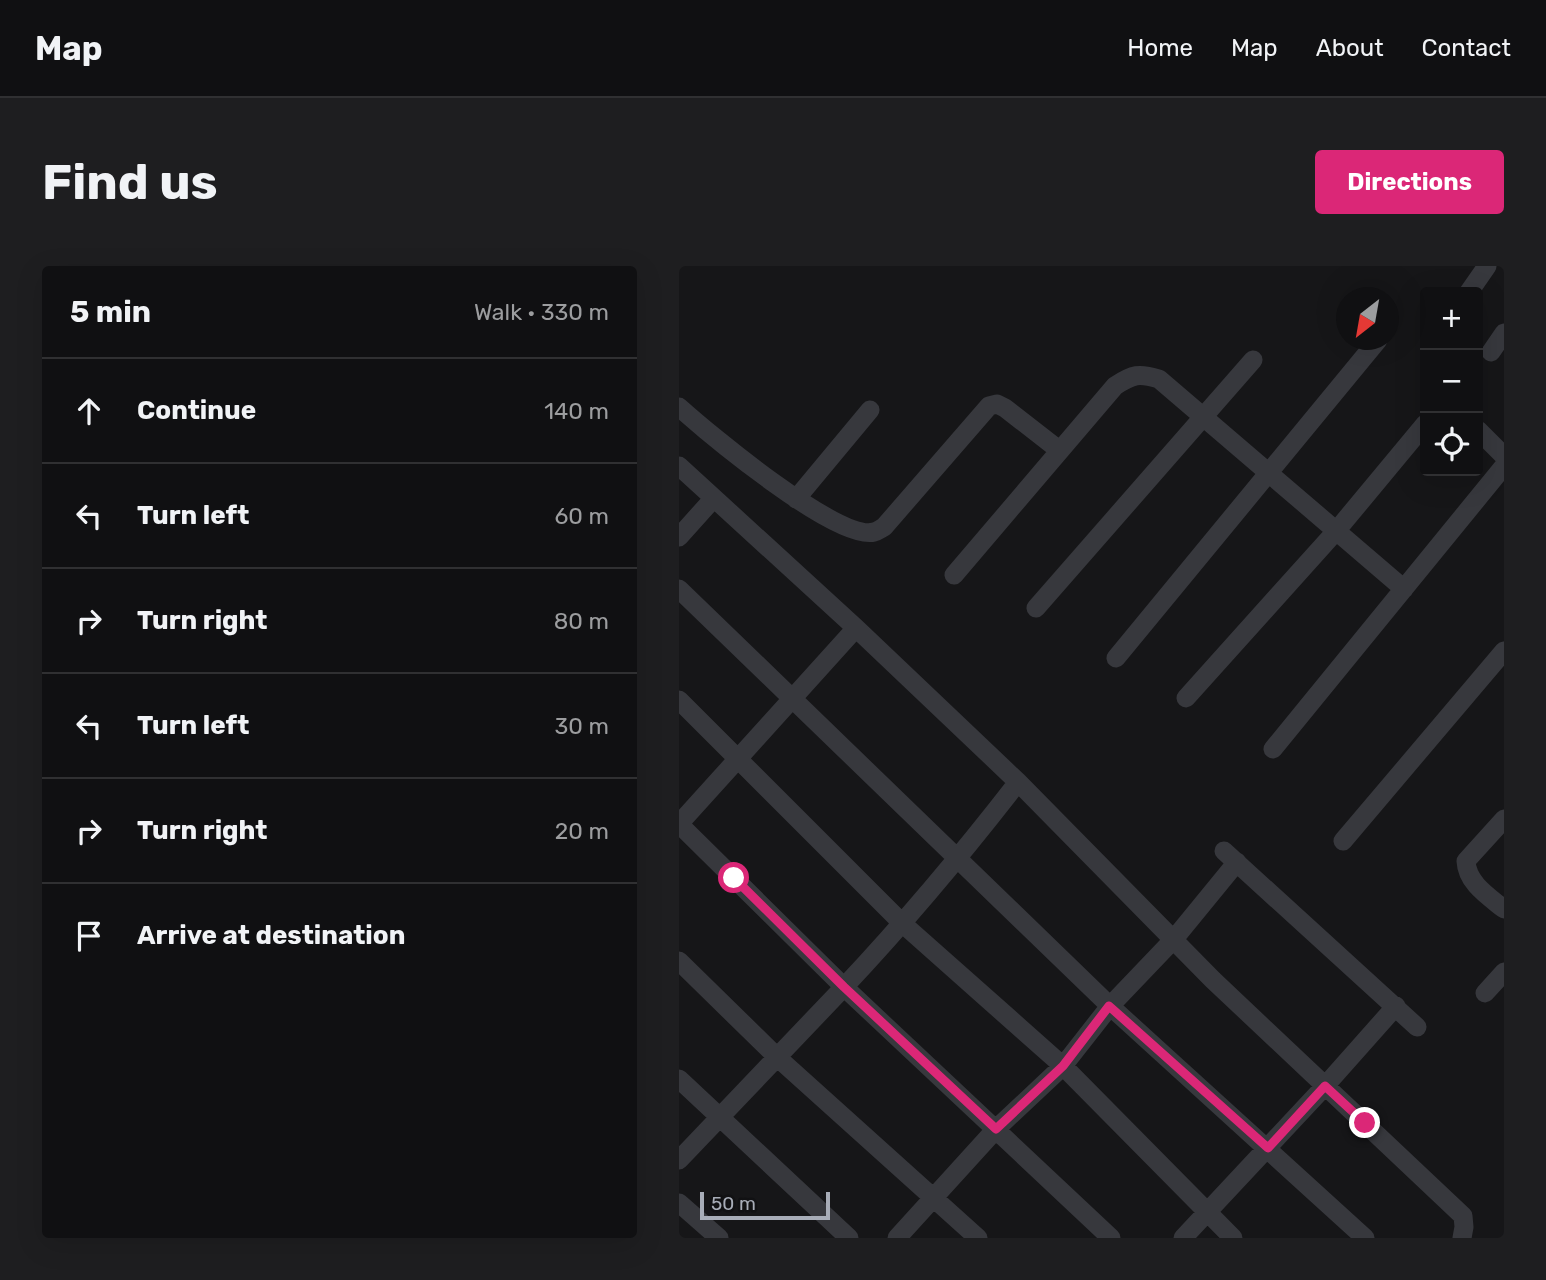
<!DOCTYPE html>
<meta charset="utf-8">
<style>
:root{--surface:#101012;--page:#1e1e20;--text:#f1f3f6;--muted:#9c9d9f;--line:#303032;--accent:#db2777}
body{margin:0;font-family:Rubik,sans-serif;background:var(--page);color:var(--text)}
.controls{position:absolute;right:21px;top:21px;display:grid;overflow:hidden;border-radius:7px;box-shadow:0 7px 28px #0002}
.controls button{width:63px;height:63px;display:grid;place-items:center;padding:0;border:0;border-bottom:2px solid var(--line);background:var(--surface);color:var(--text);font:35px sans-serif}
.compass{position:absolute;left:657px;top:21px;width:63px;height:63px;border-radius:50%;background:var(--surface);box-shadow:0 7px 28px #0002;rotate:211deg}
.scale{position:absolute;left:21px;bottom:18px;width:130px;box-sizing:border-box;padding-left:7px;border:4px solid #a8adb8;border-top:0;font-size:19px;line-height:24px;white-space:nowrap;color:#a8adb8;-webkit-text-stroke:5px #111113;paint-order:stroke}
.stop{position:absolute;width:21px;height:21px;margin:-16px;border:5px solid #db2777;border-radius:50%;background:#fff}
.stop.end{background:#db2777;border-color:#fff;box-shadow:0 2px 7px #0008}
.list{margin:0;padding:0;list-style:none}
h2{display:flex;justify-content:space-between;align-items:center;height:91px;margin:0;padding:0 28px;font-size:30px}
h2 small{font-size:23px;font-weight:400;color:var(--muted)}
.list li{display:grid;grid-template-columns:46px 1fr auto;gap:21px;align-items:center;box-sizing:border-box;height:105px;padding:0 28px;border-top:2px solid var(--line)}
.list b{display:block;font-size:26px;white-space:nowrap}
.list em{font-size:23px;font-style:normal;color:var(--muted)}
.icon{flex:none;width:38px;height:38px;fill:none;stroke:currentColor;stroke-width:2;stroke-linecap:round;stroke-linejoin:round}
.map{position:relative;flex:none;width:825px;height:972px;overflow:hidden;border-radius:7px}
header{display:flex;align-items:center;gap:42px;box-sizing:border-box;height:98px;padding:0 35px;background:var(--surface);border-bottom:2px solid var(--line)}
header strong{font-size:33px}
nav{display:flex;gap:38px;margin-inline-start:auto;font-size:24px}
.intro{display:flex;align-items:center;justify-content:space-between;box-sizing:border-box;height:168px;padding:0 42px}
h1{margin:0;font-size:49px}
.button{padding:18px 32px;border-radius:7px;background:var(--accent);color:#fff;font-size:24px;font-weight:700}
main{display:flex;gap:42px;padding:0 42px}
aside{flex:1;background:var(--surface);border-radius:7px;box-shadow:0 7px 28px #0002}
.map>svg:first-child{display:block}
.lines{fill:none;stroke-linecap:round;stroke-linejoin:round}
.minor{stroke:#37383d;stroke-width:19}
.route{stroke:#db2777;stroke-width:9}
</style>
<header>
<strong>Map</strong>
<nav><a>Home</a><a>Map</a><a>About</a><a>Contact</a></nav>
</header>
<div class="intro"><h1>Find us</h1><a class="button">Directions</a></div>
<main>
<aside>
<h2>5 min<small>Walk · 330 m</small></h2>
<ul class="list">
<li><svg class="icon" aria-label="ahead" viewBox="0 0 24 24"><path d="M12 20V5M6 11l6-6 6 6"/></svg><div><b>Continue</b></div><em>140 m</em></li>
<li><svg class="icon" aria-label="left" viewBox="0 0 24 24"><path d="M17 20v-9H6M10 6l-5 5 5 5"/></svg><div><b>Turn left</b></div><em>60 m</em></li>
<li><svg class="icon" aria-label="right" viewBox="0 0 24 24"><path d="M7 20v-9h11M14 6l5 5-5 5"/></svg><div><b>Turn right</b></div><em>80 m</em></li>
<li><svg class="icon" aria-label="left" viewBox="0 0 24 24"><path d="M17 20v-9H6M10 6l-5 5 5 5"/></svg><div><b>Turn left</b></div><em>30 m</em></li>
<li><svg class="icon" aria-label="right" viewBox="0 0 24 24"><path d="M7 20v-9h11M14 6l5 5-5 5"/></svg><div><b>Turn right</b></div><em>20 m</em></li>
<li><svg class="icon" aria-label="arrive" viewBox="0 0 24 24"><path d="M6 21V4h12l-3 4 3 4H6"/></svg><div><b>Arrive at destination</b></div></li>
</ul>
</aside>
<div class="map">
<svg width="825" height="972" viewBox="0 0 825 972">
<rect width="100%" height="100%" fill="#161618"/>
<g class="lines">
<path class="minor" d="M790,26l18,-26
M812,86l13,-19
M0,141c29,26 159,135 195,125 4,-1 6,-3 10,-5l105,-121 8,-2 8,4 54,42
M799,164l26,26
M0,200l177,162 162,154 195,198 250,236 1,11 -2,11
M117,233l74,-89
M0,271l34,-38
M275,309l161,-189c18,-12 24,-13 44,-7l245,210
M0,323l431,417 255,232
M357,342l217,-248
M437,392l262,-318
M507,432l151,-168 88,-106
M0,434l224,224 160,142 170,172
M594,483l231,-283
M825,553l-38,42c1,22 22,35 38,48
M0,558l165,163c62,-66 119,-134 174,-205
M0,558l177,-196
M664,575l161,-190
M545,585l193,176
M0,695l99,97 200,180
M806,727l19,-21
M0,813l170,159
M0,894l165,-173 267,251
M0,937l40,35
M218,972l99,-109 67,-63 47,-60 64,-67 63,-77
M504,972l142,-152 71,-80"/>
</g>
<g class="lines">
<path class="route" d="M55,612l110,109 152,142 67,-63 46,-60 159,142 57,-62 40,37"/>
</g>
</svg>
<div class="controls">
<button>+</button>
<button>−</button>
<button><svg class="icon" aria-label="locate" viewBox="0 0 24 24"><circle cx="12" cy="12" r="6"/><path d="M12 2v4M12 18v4M2 12h4M18 12h4"/></svg></button>
</div>
<svg class="compass" viewBox="-18 -18 36 36"><path d="M0-13l5 13h-10z" fill="#e53935"/><path d="M0 13l5-13h-10z" fill="#9c9d9f"/></svg>
<div class="scale">50 m</div>
<div class="stop" style="left:55px;top:612px"></div>
<div class="stop end" style="left:686px;top:857px"></div>
</div>
</main>
